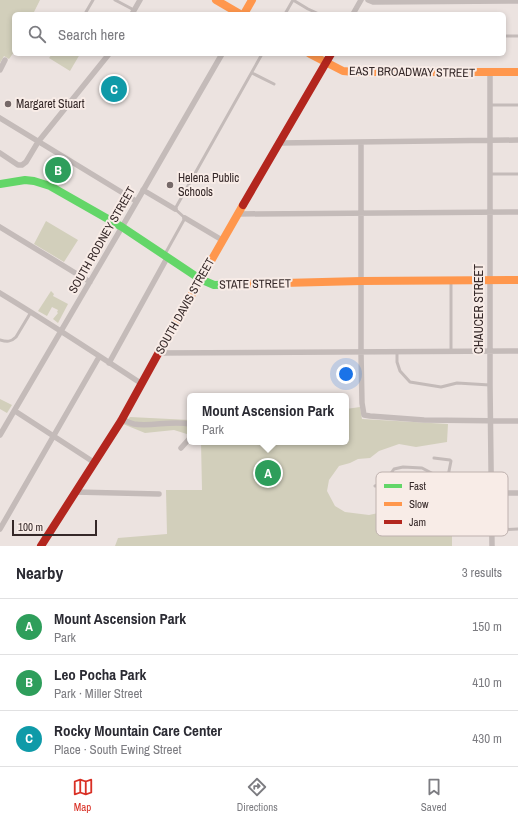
<!DOCTYPE html>
<meta charset="utf-8">
<style>
:root{--surface:#fff;--page:#f2f2f3;--text:#2b2b33;--muted:#7c7c81;--line:#e1e1e2;--accent:#d93025}
body{margin:0;font-family:"Archivo Narrow",sans-serif;background:var(--page);color:var(--text)}
.scale{position:absolute;left:12px;bottom:10px;width:85px;box-sizing:border-box;padding-left:4px;border:2px solid #352828;border-top:0;font-size:11px;line-height:14px;white-space:nowrap;color:#352828;-webkit-text-stroke:3px #f8ece7;paint-order:stroke}
.you{position:absolute;left:346px;top:374px;width:14px;height:14px;margin:-10px;border:3px solid #fff;border-radius:50%;background:#1a73e8;box-shadow:0 0 0 6px #1a73e833}
.badge{display:grid;place-items:center;width:26px;height:26px;border-radius:50%;background:var(--accent);color:#fff;font-size:13px;font-weight:700}
.pin{position:absolute;translate:-50% -50%;border:2px solid #fff;box-shadow:0 1px 4px #0006}
.popup{position:absolute;left:187px;top:393px;width:162px;height:52px;box-sizing:border-box;display:grid;place-content:center;border-radius:6px;background:var(--surface);filter:drop-shadow(0 1px 3px #0005);font-size:13px;white-space:nowrap;color:var(--muted)}
.popup b{font-size:15px;color:var(--text)}
.popup::after{content:'';position:absolute;left:50%;top:100%;margin-left:-8px;border:8px solid transparent;border-top-color:var(--surface)}
.list{margin:0;padding:0;list-style:none}
h2{display:flex;justify-content:space-between;align-items:center;height:52px;margin:0;padding:0 16px;font-size:17px}
h2 small{font-size:13px;font-weight:400;color:var(--muted)}
.list li{display:grid;grid-template-columns:26px 1fr auto;gap:12px;align-items:center;box-sizing:border-box;height:56px;padding:0 16px;border-top:1px solid var(--line)}
.list b{display:block;font-size:15px;white-space:nowrap}
.list p{margin:0;font-size:13px;white-space:nowrap;color:var(--muted)}
.list em{font-size:13px;font-style:normal;color:var(--muted)}
.icon{flex:none;width:22px;height:22px;fill:none;stroke:currentColor;stroke-width:2;stroke-linecap:round;stroke-linejoin:round}
.map{position:relative;flex:none;width:518px;height:546px;overflow:hidden}
.search{position:absolute;background:var(--surface);box-shadow:0 2px 6px #0003;left:12px;right:12px;top:12px;height:44px;display:flex;align-items:center;gap:10px;box-sizing:border-box;padding:0 14px;border-radius:6px;color:var(--muted);font-size:15px}
.sheet{height:220px;background:var(--surface)}
nav{display:flex;justify-content:space-around;align-items:center;box-sizing:border-box;height:56px;border-top:1px solid var(--line);background:var(--surface);font-size:11px;color:var(--muted)}
nav a{display:grid;justify-items:center;gap:2px}
nav .on{color:var(--accent)}
.map>svg:first-child{display:block}
.green{fill:#d2cfbb}
.lines{fill:none;stroke-linecap:round;stroke-linejoin:round}
.lane{stroke:#c4bbb9;stroke-width:3}
.street{stroke:#c4bbb9;stroke-width:5.5}
.fast{stroke:#63d668;stroke-width:8}
.slow{stroke:#ff974d;stroke-width:8}
.jam{stroke:#b3261e;stroke-width:8}
.poi-dot{fill:#756968;stroke:#f8ece7;stroke-width:1.5}
.labels{text-anchor:middle;stroke-width:4;stroke-linejoin:round;paint-order:stroke}
.street-label{font-size:12px;fill:#352828;stroke:#f8ece7}
.poi-label{font-size:12px;fill:#352828;stroke:#f8ece7;text-anchor:start}
.key{fill:#f8ece7;stroke:#beb1ae;stroke-width:1}
.key-label{font-size:11px;fill:#352828}
</style>
<div class="map">
<svg width="518" height="546" viewBox="0 0 518 546">
<rect width="100%" height="100%" fill="#ece3e0"/>
<path class="green" d="M0,0h40l-7,14h-19v38l-5,7 -5,-3 -4,7z
M52,54h28l-10,17 -21,-13z
M54,156l18,11 -9,17 -19,-12z
M46,221l32,19 -14,22 -30,-18z
M51,291l3,3 -1,2 15,8 -10,19 -5,-4 5,-6 -1,-1 1,-2 -6,-3 -5,9 -9,-5z
M0,399l12,6 -5,8 -7,-4z
M360,407l2,12 86,5 -1,18 -31,5 -17,-3 -20,7 -9,7 -12,1 -8,4 -11,3 -10,14 -2,11 8,15 10,6 24,3 28,-6 20,-27 27,-1c5,8 6,18 12,26 6,8 16,15 24,21l-28,1v17h-337l3,-8 49,-4 -1,-44h36l-1,-48h145v-33z
M130,417l60,3v15l-16,-5 -29,3 -22,-9z"/>
<g class="lines">
<path class="lane" d="M115,0l19,10
M293,0l15,9 11,5
M86,12l7,-12
M285,14l8,-14
M504,36h14
M252,73l22,11
M490,105h28
M490,174h28
M165,254l20,-36 -10,-9 87,-155
M451,281v71
M0,340c7,2 11,2 16,-3l15,-25
M397,352v10l3,9 10,11 31,5 16,-4 33,2
M434,458l16,2 1,1 -4,20
M460,477c2,18 13,28 16,46
M375,486l9,-3 10,-14 9,-2 19,1 25,13 9,24 25,23h11
M492,530l26,-1"/>
<path class="street" d="M368,0l5,2 145,-1
M132,14l8,-14
M353,14l8,-14
M0,70l5,-10
M490,73v312l2,161
M0,118l136,83
M361,142v211l1,50 2,12 6,1 54,4 94,1
M279,143l239,-3
M0,153l18,12h4l4,-3 12,-20 71,-88
M143,190l32,19
M238,214l280,-2
M185,218l37,22
M0,227l90,55
M0,293c48,29 95,60 142,91
M159,353l359,-2
M109,363l58,-105
M15,411l80,52
M122,419c4,2 8,4 12,5 18,3 37,-4 56,0
M0,435l122,-208 100,-173
M181,448l9,-10
M75,492l84,2
M491,493h27
M0,529l99,-172"/>
<path class="fast" d="M0,184l25,-4 9,1 16,5 72,41 78,52 14,6 28,-1"/>
<path class="slow" d="M216,0l24,14
M244,14l8,-14
M310,54l33,17 11,1h164
M242,284l119,-3 157,-1
M164,343l79,-138"/>
<path class="jam" d="M243,205l88,-151
M41,546l80,-125 43,-78"/>
</g>
<g class="poi-dot">
<circle cx="8" cy="104" r="4"/>
<circle cx="170" cy="185" r="4"/>
</g>
<g class="labels">
<g class="street-label">
<text transform="translate(412 72) rotate(1)" y="4">EAST BROADWAY STREET</text>
<text transform="translate(102 240) rotate(-60)" y="4">SOUTH RODNEY STREET</text>
<text transform="translate(255 284) rotate(-1)" y="4">STATE STREET</text>
<text transform="translate(185 306) rotate(-61)" y="4">SOUTH DAVIS STREET</text>
<text transform="translate(479 309) rotate(-90)" y="4">CHAUCER STREET</text>
</g>
<g class="poi-label">
<text x="16" y="108">Margaret Stuart</text>
<text x="178" y="182">Helena Public<tspan x="178" dy="14">Schools</tspan></text>
</g>
</g>
<rect x="376" y="472" width="132" height="64" rx="6" class="key"/>
<rect x="384" y="484" width="18" height="4" fill="#63d668"/>
<rect x="384" y="502" width="18" height="4" fill="#ff974d"/>
<rect x="384" y="520" width="18" height="4" fill="#b3261e"/>
<g class="key-label">
<text x="409" y="490">Fast</text>
<text x="409" y="508">Slow</text>
<text x="409" y="526">Jam</text>
</g>
</svg>
<div class="scale">100 m</div>
<div class="you"></div>
<div class="pin badge" style="left:268px;top:473px;background:#2e9e5b">A</div>
<div class="popup"><b>Mount Ascension Park</b>Park</div>
<div class="pin badge" style="left:58px;top:170px;background:#2e9e5b">B</div>
<div class="pin badge" style="left:114px;top:89px;background:#0f9aa8">C</div>
<div class="search"><svg class="icon" aria-label="search" viewBox="0 0 24 24"><circle cx="10" cy="10" r="6"/><path d="M15 15l6 6"/></svg>Search here</div>
</div>
<section class="sheet">
<h2>Nearby<small>3 results</small></h2>
<ul class="list">
<li><span class="badge" style="background:#2e9e5b">A</span><div><b>Mount Ascension Park</b><p>Park</p></div><em>150 m</em></li>
<li><span class="badge" style="background:#2e9e5b">B</span><div><b>Leo Pocha Park</b><p>Park · Miller Street</p></div><em>410 m</em></li>
<li><span class="badge" style="background:#0f9aa8">C</span><div><b>Rocky Mountain Care Center</b><p>Place · South Ewing Street</p></div><em>430 m</em></li>
</ul>
</section>
<nav>
<a class="on"><svg class="icon" aria-label="map" viewBox="0 0 24 24"><path d="M3 6l6-2 6 2 6-2v14l-6 2-6-2-6 2zM9 4v14M15 6v14"/></svg>Map</a>
<a><svg class="icon" aria-label="directions" viewBox="0 0 24 24"><path d="M12 3l9 9-9 9-9-9zM9 14v-3h6M13 9l2 2-2 2"/></svg>Directions</a>
<a><svg class="icon" aria-label="saved" viewBox="0 0 24 24"><path d="M7 4h10v16l-5-4-5 4z"/></svg>Saved</a>
</nav>
